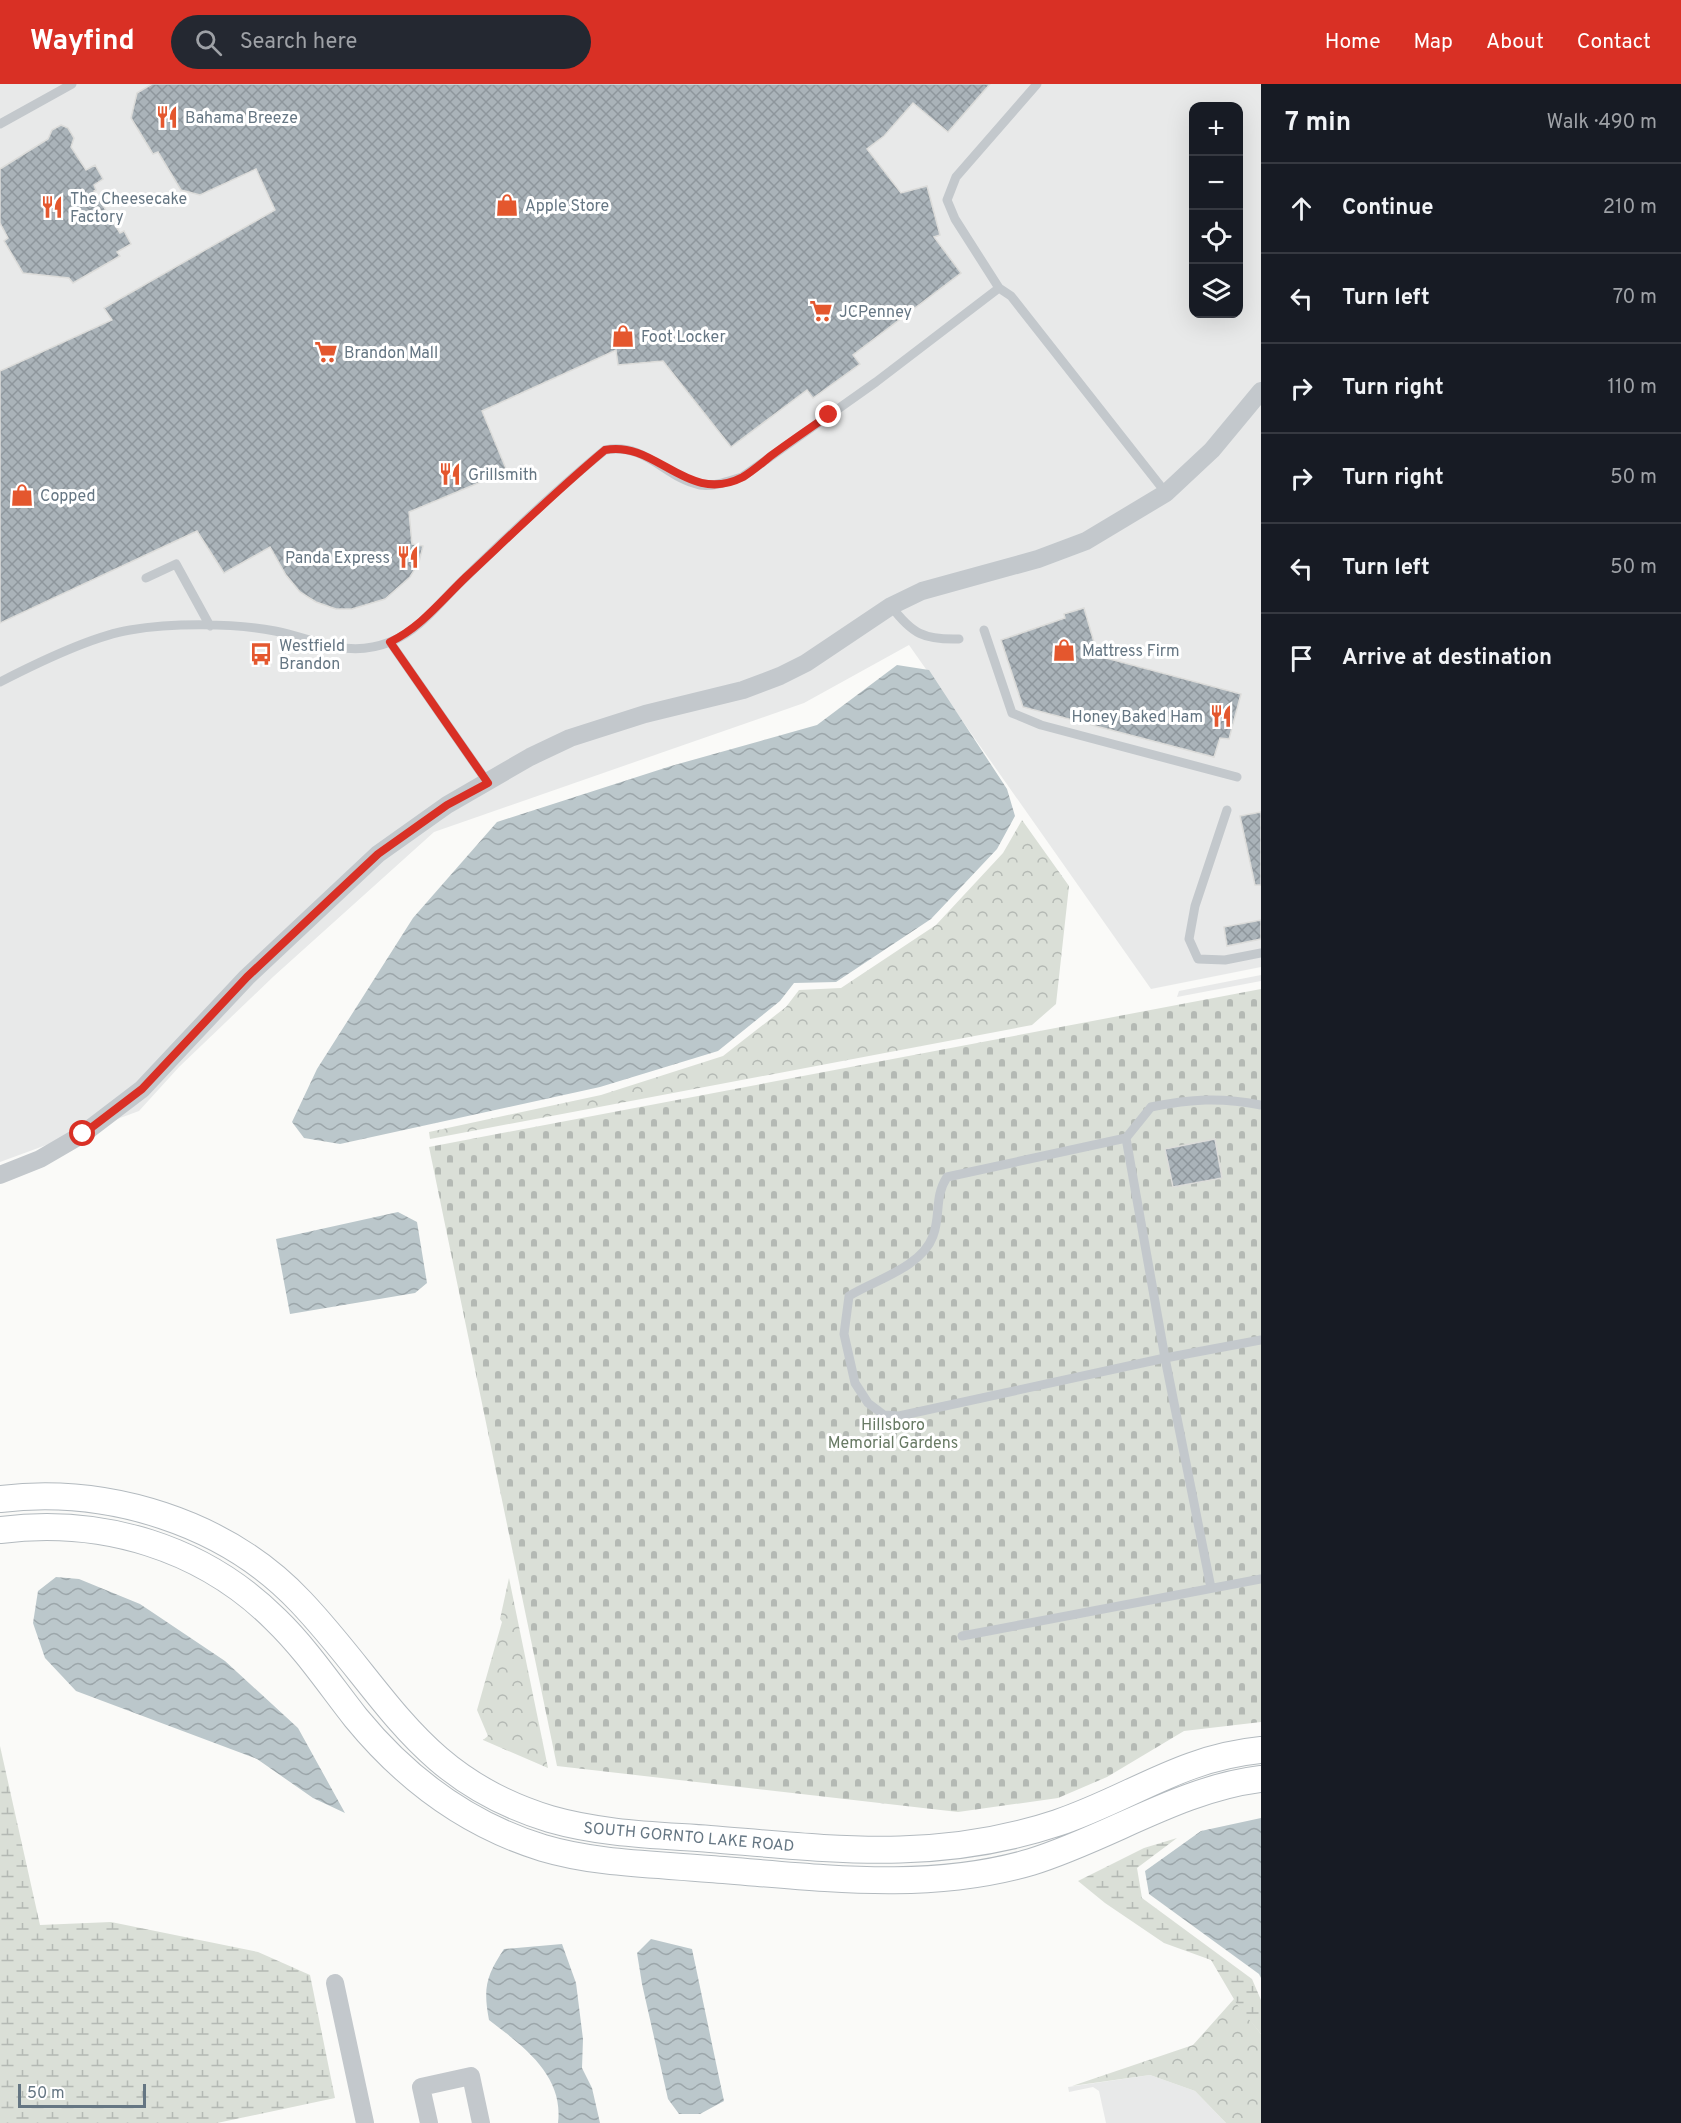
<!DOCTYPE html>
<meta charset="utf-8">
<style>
:root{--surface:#171b24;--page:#242831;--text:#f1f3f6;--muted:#9ea1a6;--line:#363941;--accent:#d93025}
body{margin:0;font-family:Overpass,sans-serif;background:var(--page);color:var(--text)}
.controls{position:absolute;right:18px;top:18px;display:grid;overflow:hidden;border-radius:12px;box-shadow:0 6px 24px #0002}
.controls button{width:54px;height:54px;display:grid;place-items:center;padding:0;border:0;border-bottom:2px solid var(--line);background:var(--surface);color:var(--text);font:30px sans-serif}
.scale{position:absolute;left:18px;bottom:15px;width:128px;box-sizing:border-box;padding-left:6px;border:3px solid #657683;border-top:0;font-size:16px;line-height:21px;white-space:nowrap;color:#657683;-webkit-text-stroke:4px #fff;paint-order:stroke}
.stop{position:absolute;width:18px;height:18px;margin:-14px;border:4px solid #d93025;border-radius:50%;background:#fff}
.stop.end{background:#d93025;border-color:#fff;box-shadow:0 2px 6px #0008}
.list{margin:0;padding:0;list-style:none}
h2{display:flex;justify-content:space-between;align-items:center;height:78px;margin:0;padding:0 24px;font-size:26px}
h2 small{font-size:20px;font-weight:400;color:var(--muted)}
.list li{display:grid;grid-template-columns:39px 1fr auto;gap:18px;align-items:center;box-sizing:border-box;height:90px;padding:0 24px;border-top:2px solid var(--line)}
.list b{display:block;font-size:22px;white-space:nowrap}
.list em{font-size:20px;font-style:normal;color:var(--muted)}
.icon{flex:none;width:33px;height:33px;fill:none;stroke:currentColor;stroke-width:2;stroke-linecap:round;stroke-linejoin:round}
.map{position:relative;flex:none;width:1261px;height:2039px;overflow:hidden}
header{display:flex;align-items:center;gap:36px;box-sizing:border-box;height:84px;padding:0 30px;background:var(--accent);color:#fff}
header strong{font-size:28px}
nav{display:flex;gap:33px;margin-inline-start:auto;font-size:21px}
.search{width:420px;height:54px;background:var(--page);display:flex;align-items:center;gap:15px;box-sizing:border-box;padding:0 21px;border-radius:33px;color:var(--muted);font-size:22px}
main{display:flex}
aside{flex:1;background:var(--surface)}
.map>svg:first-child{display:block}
.built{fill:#e8e9e9;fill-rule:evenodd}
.forest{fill:url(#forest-crowns)}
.wetland{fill:url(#wetland-marsh)}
.cemetery{fill:url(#cemetery-stones)}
.water{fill:url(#water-waves)}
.building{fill:url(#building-cross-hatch);stroke:#dcdcda;stroke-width:1.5}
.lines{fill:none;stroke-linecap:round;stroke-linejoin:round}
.secondary-casing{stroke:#b3babf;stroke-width:28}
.lane{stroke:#c3c8cc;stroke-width:9}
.street{stroke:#c3c8cc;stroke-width:18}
.secondary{stroke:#fff;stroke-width:26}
.route{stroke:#d93025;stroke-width:8}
.labels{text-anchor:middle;stroke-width:6;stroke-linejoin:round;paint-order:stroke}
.poi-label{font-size:16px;fill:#657683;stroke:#fff;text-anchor:start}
.park-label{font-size:16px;fill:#687a64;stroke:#fff}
.street-label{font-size:16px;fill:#657683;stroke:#fff}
</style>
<header>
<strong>Wayfind</strong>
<div class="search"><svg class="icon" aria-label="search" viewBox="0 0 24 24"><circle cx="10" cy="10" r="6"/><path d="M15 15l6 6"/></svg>Search here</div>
<nav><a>Home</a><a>Map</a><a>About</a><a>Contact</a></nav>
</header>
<main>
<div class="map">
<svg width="1261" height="2039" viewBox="0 0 1261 2039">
<defs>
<pattern id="forest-crowns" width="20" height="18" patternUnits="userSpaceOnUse" patternTransform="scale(1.5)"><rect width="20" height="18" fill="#dadfd7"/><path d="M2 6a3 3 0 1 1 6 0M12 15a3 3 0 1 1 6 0" fill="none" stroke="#b4b9b4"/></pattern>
<pattern id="wetland-marsh" width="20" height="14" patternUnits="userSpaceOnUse" patternTransform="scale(1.5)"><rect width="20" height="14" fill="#dadfd7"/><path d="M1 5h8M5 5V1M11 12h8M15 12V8" fill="none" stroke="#b4b9b4"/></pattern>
<pattern id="cemetery-stones" width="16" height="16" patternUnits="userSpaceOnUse" patternTransform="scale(1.5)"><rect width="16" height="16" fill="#dadfd7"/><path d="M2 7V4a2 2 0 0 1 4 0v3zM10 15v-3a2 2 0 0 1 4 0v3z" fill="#b4b9b4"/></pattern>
<pattern id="water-waves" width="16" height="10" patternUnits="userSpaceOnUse" patternTransform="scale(1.5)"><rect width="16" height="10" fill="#bbc7cb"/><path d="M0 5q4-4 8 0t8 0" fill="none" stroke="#9ca6aa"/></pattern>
<pattern id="building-cross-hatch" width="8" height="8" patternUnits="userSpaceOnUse" patternTransform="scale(1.5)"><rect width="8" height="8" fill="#aab3b9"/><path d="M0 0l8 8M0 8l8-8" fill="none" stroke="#8e969c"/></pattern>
</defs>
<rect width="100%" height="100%" fill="#fafaf8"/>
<path class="built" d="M0,0h1261v883l-110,22 -242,-344 -105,58 -370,129 -160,144 -95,91 -40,44 -139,51zM1194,22h44v208h-44z
M1261,891v6l-84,16 2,-6z
M1150,1991l45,16 31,32h-120l-7,-32 -6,-4 -24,5 -1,-5z"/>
<path class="forest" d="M1022,736l47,66 -13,118 -24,21 -602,114 -1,-7 172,-37 122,-39 63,-49 13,-17 42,-2 95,-63 67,-72z
M509,1494l39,190 -65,-28 5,-4 -11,-26 25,-88 -2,-3z
M1234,1915l27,35v89h-35l-31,-32 -45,-16 -78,11 121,-41z"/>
<path class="wetland" d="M0,1662l40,179 71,-3 147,30 52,23 25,123 -118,25h-217z
M1177,1754l-40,30 5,30 110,81 9,21v34l-23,-28 -27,-46 -47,-17 -59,-40 -27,-22 66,-33z"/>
<path class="cemetery" d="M1261,905v733l-77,9 -77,46 -49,21 -100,14 -401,-46 -128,-619z"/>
<path class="water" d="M897,581l32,5 78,119 8,27 -18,33 -66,70 -95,63 -42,1 -14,18 -62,50 -118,36 -260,57 -36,-6 -12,-16 25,-53 96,-151 84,-96 174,-56 146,-41z
M398,1128l19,10 10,61 -12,10 -125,21 -14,-75z
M56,1493l23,2 61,25 85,57 73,67 47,85 -32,-15 -56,-39 -181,-68 -31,-33 -12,-35 5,-32z
M1261,1734v160l-2,-4 -110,-80 -4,-23 56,-40z
M651,1855l41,10 32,152 -24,13h-21l-11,-15 -26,-115 -5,-31z
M562,1860l14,39 7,56 -1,29 10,20 8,35h-42c6,-48 -35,-77 -69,-103 -6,-32 -3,-44 15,-71z"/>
<path class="building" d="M152,0h838l-42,48 -35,-29 -29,33 -17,13 34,44 26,-7 13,49 -6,2 27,36 -108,82 7,9 -47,34 -6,-8 -76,57 -68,-86 -45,4 -2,-15 -134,61 25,60 -98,41 3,32 11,2 -4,16 -9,15 -25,22 -33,10h-16l-20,-7 -16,-10 -14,-17 -16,-28 -46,26 -27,-42 -197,92v-252l112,-51 -8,-12 171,-98 -19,-41 -56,26 -19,-5 -23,-38 -5,2 -22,-36 6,-25z
M61,41l7,3 6,10 -3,9 15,23 9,-5 8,14 -9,6 2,5 -2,1 26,42 4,-2 7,13 -14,8 3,4 -47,27 -4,-5 -46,-5 -19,-32 4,-3 -8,-15v-54l48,-30 4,-9z
M1084,524l14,48 143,38 -12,45 -9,-1 -6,19 -191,-50 -22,-67 64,-22 -1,-4z
M1261,728v73h-6l-15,-69z
M1261,836v19l-34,7 -3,-19z
M1215,1055l7,39 -49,9 -8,-38z"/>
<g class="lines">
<g class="secondary-casing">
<path id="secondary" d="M0,1415c108,-13 226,23 301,103 86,91 117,177 249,217 52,15 107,16 160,20 123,10 227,24 347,-16 74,-25 123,-65 204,-73
M0,1446c102,-13 203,17 276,90 30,29 54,65 80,98 50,61 112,107 187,130 54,16 112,16 167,21 107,8 216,24 321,-7 78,-24 148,-73 230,-83"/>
</g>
<path class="lane" d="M0,40l72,-40
M999,204l12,8 155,197
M146,494l30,-14 34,62
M891,522c21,28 33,34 68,33
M984,546l28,83 29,12 196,52
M390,558l98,141
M0,598c35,-18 92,-46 130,-52 42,-7 103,-7 145,1 40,8 72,28 115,11 31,-12 51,-42 75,-64 45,-44 91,-88 140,-128 41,-8 60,28 95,35 14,2 29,-4 42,-8l134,-95 123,-94 -44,-69 -8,-19 9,-23 81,-93
M1227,726l-32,96 -6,33 9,20 27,1 36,-7
M1126,1054l-179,39c-13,20 -6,38 -14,59 -11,31 -58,44 -84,60l-5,38 11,49 13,20 16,12 15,1 266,-58 96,-18
M1211,1504l-46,-230 -39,-220 25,-31c40,-8 69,-10 110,-2
M962,1552l299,-57"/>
<path class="street" d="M0,1091l40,-16 43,-25 59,-45 105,-112 131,-123 69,-49 83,-48 40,-19 75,-24 98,-24 37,-14 26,-13 85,-57 31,-15 116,-32 48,-18 80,-48 46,-43 49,-59
M335,1899l30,140
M429,2039l-8,-36 50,-11 10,47"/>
<use href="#secondary" class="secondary"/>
</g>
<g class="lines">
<path class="route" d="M83,1050l59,-45 105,-112 131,-123 69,-49 41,-22 -98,-141c31,-15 51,-41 76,-65 46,-43 91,-87 139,-127 52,-10 82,56 138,27 10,-6 20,-15 29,-22 19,-14 38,-27 57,-40"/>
</g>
<defs>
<g id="restaurant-bare" transform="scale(1.8)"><path d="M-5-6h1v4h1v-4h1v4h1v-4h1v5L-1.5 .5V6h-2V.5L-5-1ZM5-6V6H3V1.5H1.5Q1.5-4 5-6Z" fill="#e4572e" stroke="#fff" stroke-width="2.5" paint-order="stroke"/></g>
<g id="shop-bare" transform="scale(1.8)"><path d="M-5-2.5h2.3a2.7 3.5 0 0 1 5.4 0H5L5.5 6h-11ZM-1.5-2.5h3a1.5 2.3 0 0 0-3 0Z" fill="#e4572e" stroke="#fff" stroke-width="2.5" paint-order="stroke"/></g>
<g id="supermarket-bare" transform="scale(1.8)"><path d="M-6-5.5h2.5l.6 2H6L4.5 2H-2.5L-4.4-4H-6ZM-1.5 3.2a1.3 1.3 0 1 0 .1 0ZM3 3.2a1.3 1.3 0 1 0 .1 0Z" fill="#e4572e" stroke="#fff" stroke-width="2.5" paint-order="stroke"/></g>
<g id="bus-bare" transform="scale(1.8)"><path d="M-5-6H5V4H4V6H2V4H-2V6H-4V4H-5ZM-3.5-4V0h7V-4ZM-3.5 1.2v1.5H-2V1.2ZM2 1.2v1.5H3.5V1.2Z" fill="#e4572e" stroke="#fff" stroke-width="2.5" paint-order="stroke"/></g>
</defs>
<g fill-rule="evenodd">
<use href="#restaurant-bare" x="167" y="33"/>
<use href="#shop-bare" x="507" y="121"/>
<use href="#restaurant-bare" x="52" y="123"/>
<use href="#supermarket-bare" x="821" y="227"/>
<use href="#shop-bare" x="623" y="252"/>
<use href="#supermarket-bare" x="326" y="268"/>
<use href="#restaurant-bare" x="450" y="390"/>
<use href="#shop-bare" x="22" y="411"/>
<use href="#restaurant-bare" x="408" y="473"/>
<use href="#shop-bare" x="1064" y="566"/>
<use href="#bus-bare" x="261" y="570"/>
<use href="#restaurant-bare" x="1221" y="632"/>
</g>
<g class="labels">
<g class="poi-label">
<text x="185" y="39">Bahama Breeze</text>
<text x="70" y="120">The Cheesecake<tspan x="70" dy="18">Factory</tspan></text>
<text x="525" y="127">Apple Store</text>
<text x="839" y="233">JCPenney</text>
<text x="641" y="258">Foot Locker</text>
<text x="344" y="274">Brandon Mall</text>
<text x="468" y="396">Grillsmith</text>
<text x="40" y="417">Copped</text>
<text x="390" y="479" text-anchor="end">Panda Express</text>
<text x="279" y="567">Westfield<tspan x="279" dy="18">Brandon</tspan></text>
<text x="1082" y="572">Mattress Firm</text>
<text x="1203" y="638" text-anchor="end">Honey Baked Ham</text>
</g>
<g class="park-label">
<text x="893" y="1346">Hillsboro<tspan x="893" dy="18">Memorial Gardens</tspan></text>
</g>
<g class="street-label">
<text transform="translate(689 1752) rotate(5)" y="6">SOUTH GORNTO LAKE ROAD</text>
</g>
</g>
</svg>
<div class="controls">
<button>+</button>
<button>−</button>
<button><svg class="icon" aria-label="locate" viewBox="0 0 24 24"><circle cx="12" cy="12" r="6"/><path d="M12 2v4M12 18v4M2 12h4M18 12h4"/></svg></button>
<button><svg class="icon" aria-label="layers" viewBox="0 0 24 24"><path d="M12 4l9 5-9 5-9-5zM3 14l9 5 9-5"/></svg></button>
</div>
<div class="scale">50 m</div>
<div class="stop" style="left:83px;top:1050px"></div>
<div class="stop end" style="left:829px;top:331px"></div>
</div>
<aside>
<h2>7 min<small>Walk · 490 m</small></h2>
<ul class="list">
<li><svg class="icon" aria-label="ahead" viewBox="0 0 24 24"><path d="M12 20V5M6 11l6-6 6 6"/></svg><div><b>Continue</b></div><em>210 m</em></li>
<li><svg class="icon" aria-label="left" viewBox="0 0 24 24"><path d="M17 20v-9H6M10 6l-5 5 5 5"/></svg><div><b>Turn left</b></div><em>70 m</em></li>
<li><svg class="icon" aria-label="right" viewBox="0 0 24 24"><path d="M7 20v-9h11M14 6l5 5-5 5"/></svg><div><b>Turn right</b></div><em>110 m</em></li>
<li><svg class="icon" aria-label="right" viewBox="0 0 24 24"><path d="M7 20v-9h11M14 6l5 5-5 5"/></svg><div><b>Turn right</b></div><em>50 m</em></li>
<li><svg class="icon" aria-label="left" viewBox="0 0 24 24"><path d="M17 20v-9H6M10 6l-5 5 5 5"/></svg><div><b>Turn left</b></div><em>50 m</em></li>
<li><svg class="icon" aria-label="arrive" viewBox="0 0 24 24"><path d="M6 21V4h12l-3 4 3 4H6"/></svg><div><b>Arrive at destination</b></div></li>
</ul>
</aside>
</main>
